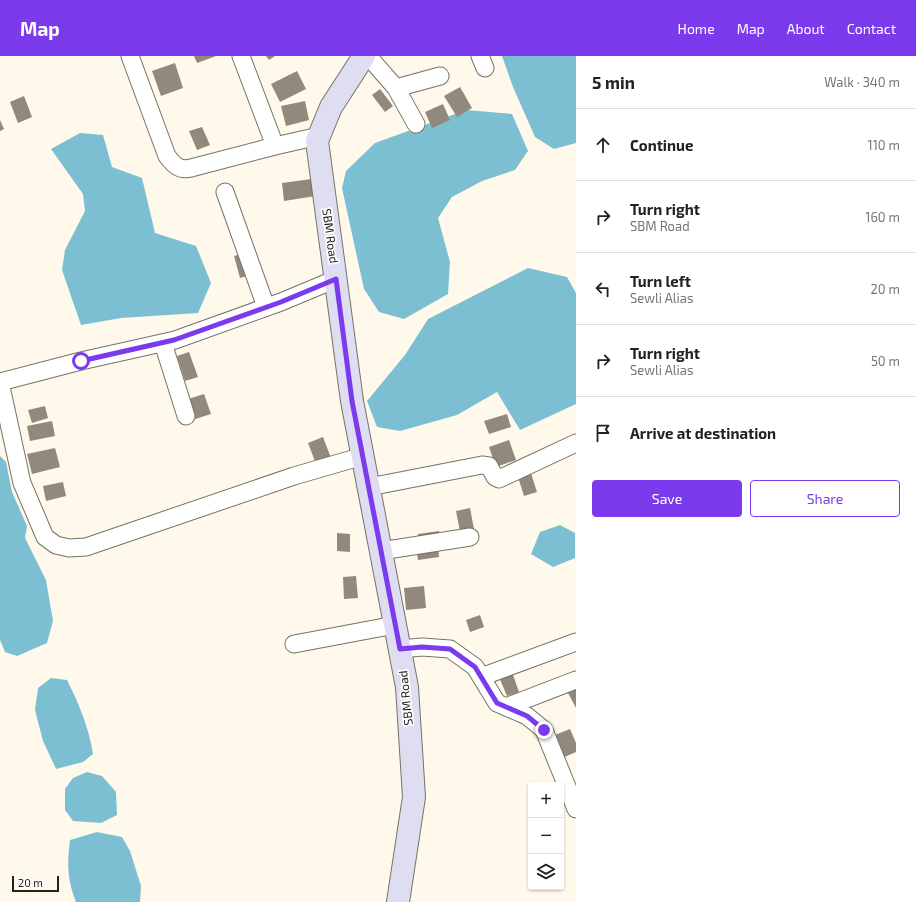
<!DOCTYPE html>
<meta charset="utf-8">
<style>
:root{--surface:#fff;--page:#f6f6f6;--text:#222;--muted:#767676;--line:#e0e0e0;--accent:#7c3aed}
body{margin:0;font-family:"Exo 2",sans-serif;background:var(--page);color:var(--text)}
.controls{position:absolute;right:12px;bottom:12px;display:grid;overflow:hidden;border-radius:4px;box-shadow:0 1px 3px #0004}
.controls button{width:36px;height:36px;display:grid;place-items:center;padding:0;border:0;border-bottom:1px solid var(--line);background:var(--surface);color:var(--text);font:20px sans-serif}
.scale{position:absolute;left:12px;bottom:10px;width:47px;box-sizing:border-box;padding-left:4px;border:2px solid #24221c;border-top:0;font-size:11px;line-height:14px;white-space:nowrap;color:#24221c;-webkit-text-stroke:3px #fff;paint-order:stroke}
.stop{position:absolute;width:12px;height:12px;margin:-9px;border:3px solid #7c3aed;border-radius:50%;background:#fff}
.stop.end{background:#7c3aed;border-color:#fff;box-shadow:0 1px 4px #0008}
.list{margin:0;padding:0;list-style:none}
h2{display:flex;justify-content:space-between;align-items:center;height:52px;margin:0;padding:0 16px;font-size:17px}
h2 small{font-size:13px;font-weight:400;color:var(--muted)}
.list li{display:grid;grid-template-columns:26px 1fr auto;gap:12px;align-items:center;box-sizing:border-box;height:72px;padding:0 16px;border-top:1px solid var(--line)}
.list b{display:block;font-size:15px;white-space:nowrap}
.list p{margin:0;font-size:13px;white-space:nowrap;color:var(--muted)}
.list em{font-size:13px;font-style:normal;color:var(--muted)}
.actions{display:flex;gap:8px;padding:12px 16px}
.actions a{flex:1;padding:9px 0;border:1px solid var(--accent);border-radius:4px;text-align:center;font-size:14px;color:var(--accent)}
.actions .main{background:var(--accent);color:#fff}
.icon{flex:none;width:22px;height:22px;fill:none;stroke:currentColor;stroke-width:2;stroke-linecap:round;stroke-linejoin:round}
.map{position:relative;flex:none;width:576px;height:846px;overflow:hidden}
header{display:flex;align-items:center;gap:24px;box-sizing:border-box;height:56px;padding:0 20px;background:var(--accent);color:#fff}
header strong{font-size:19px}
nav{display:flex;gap:22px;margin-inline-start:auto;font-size:14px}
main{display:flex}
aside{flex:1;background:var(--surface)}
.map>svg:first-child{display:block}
.water{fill:#7cbfd2}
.building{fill:#92887c}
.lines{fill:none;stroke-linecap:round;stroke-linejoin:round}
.street-casing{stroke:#767264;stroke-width:19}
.secondary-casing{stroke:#767264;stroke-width:24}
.street{stroke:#fff;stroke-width:17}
.secondary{stroke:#dfddf1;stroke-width:22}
.route{stroke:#7c3aed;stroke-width:5}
.labels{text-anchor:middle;stroke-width:3.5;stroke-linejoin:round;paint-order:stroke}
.street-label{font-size:12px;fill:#24221c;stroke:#fff}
</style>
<header>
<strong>Map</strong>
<nav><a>Home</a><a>Map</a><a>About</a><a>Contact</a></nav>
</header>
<main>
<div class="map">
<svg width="576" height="846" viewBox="0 0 576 846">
<rect width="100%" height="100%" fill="#fef9ea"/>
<path class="water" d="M502,0h74v87l-22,6 -19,-12 -22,-50z
M466,54l46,4 16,37 -13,19 -33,11 -30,16 -14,21 12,44 -2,32 -44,25 -25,-7 -15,-23 -22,-101 4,-17 29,-28z
M80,77l23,2 9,32 30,11 13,55 41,13 15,37 -13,30 -77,5 -40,7 -19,-55 3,-20 20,-39 -2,-17 -32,-45z
M528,212l39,9 9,16v111l-56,26 -23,-38 -40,23 -57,16 -23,-4 -10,-26 38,-46 23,-36z
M0,400l6,6 6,30 15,34 -2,12 21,42 7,41 -6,22 -30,13 -12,-4 -5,-12z
M560,469l15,8v25l-22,9 -22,-13 9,-22z
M51,622l16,2c12,24 22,48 26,74l-10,8 -27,7 -13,-28 -8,-31 3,-22z
M87,716l15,4 14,16 1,23 -16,8 -28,-2 -8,-11v-21l8,-11z
M97,776l25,5 8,14 11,35 -1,16h-64c-9,-23 -9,-38 -6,-62z"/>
<path class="building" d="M194,0h22l-19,7z
M266,0h9l-6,4z
M175,7l8,25 -22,8 -9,-25z
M297,15l9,18 -26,13 -9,-18z
M460,31l12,21 -15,9 -13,-21z
M380,33l13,17 -8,6 -13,-17z
M24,40l8,21 -14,6 -8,-21z
M305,45l4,19 -23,6 -5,-20z
M443,48l7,16 -18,8 -7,-16z
M0,64l4,9 -4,2z
M202,71l8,18 -13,5 -8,-19z
M319,122l3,17 -38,6 -2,-18z
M244,197l6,22 -10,3 -6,-22z
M189,296l9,25 -13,4 -8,-25z
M204,338l7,20 -19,6 -7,-20z
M45,350l3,12 -16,5 -4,-13z
M507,358l4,13 -22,7 -5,-13z
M52,365l3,15 -25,5 -3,-15z
M323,381l8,21 -15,6 -8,-21z
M509,384l7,20 -20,7 -7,-20z
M55,392l5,19 -28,7 -5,-20z
M530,414l7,22 -13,4 -7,-22z
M63,426l3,14 -20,5 -3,-15z
M470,452l5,26 -14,3 -5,-26z
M439,475l1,9 -21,3 -1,-9z
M337,477l13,1v18l-13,-1z
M438,489l1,12 -21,3 -2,-12z
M356,520l2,22 -14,1 -1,-22z
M424,530l2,22 -20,2 -2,-22z
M480,559l4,12 -14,5 -4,-12z
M512,616l7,20 -12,4 -8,-19z
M576,631v21l-9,-17z
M570,673l6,14v9l-16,7 -10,-22z"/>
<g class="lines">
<g class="street-casing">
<path id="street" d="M130,0l37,100c7,9 12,15 24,12l84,-22 44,-10
M241,0l34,90
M368,0l28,32 20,36
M480,0l5,12
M396,32l44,-12
M225,136l41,115
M163,287l23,73
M0,326l22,101 23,54 11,8 13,3 17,-1 208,-71 69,-20
M0,326l81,-21 94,-21 106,-38 55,-23
M369,431l113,-22 7,1 6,11 4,2 77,-36
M381,495l89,-14
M294,588l101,-19
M400,593l22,-2 28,2 25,18 22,36 30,13 17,14 32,79
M481,621l95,-35
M506,651l70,-27"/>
</g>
<g class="secondary-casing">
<path id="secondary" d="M364,0l-33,51 -14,34 35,260 55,286 7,110 -16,105"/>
</g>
<use href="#street" class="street"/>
<use href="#secondary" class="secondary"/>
</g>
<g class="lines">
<path class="route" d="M81,305l93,-21 107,-38 55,-23 16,122 48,248 22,-2 28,2 25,18 22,36 30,13 17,14"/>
</g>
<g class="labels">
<g class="street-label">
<text transform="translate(330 180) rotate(82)" y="4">SBM Road</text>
<text transform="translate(406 642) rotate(-96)" y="4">SBM Road</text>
</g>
</g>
</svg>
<div class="controls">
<button>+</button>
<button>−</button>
<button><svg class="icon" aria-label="layers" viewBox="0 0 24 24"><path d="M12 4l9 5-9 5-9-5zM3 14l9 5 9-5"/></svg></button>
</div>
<div class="scale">20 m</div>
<div class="stop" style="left:81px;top:305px"></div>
<div class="stop end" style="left:544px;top:674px"></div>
</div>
<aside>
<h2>5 min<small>Walk · 340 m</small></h2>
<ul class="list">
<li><svg class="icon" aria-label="ahead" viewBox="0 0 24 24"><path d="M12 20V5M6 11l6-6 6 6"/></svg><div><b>Continue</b></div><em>110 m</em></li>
<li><svg class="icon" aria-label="right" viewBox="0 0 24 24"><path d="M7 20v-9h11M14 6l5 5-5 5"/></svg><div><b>Turn right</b><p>SBM Road</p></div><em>160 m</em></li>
<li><svg class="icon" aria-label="left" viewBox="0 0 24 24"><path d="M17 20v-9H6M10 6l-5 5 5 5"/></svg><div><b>Turn left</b><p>Sewli Alias</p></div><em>20 m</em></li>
<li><svg class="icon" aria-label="right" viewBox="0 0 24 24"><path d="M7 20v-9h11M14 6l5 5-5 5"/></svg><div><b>Turn right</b><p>Sewli Alias</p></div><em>50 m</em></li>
<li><svg class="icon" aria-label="arrive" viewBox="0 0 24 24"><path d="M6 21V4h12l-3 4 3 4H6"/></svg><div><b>Arrive at destination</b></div></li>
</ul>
<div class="actions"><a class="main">Save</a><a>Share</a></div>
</aside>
</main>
